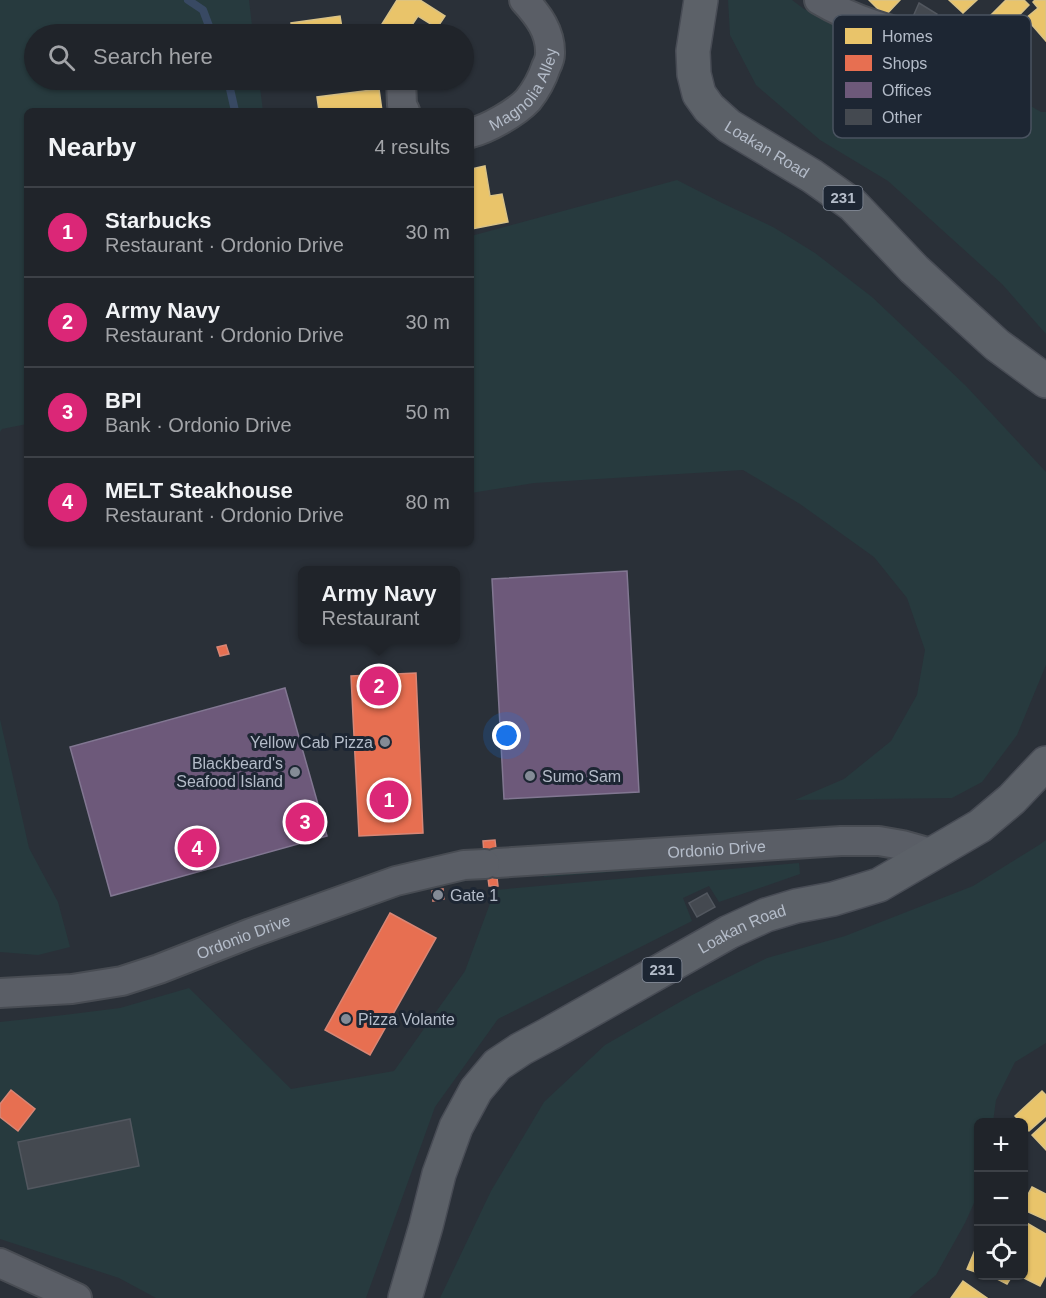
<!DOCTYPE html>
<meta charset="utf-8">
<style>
:root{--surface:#20242a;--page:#282c32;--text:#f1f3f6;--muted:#a2a4a8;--line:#3d4147;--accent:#db2777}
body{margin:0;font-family:Helvetica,sans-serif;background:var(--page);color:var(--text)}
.controls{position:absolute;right:18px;bottom:18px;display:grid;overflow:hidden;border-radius:9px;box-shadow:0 2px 4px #0004}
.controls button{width:54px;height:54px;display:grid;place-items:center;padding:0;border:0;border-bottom:2px solid var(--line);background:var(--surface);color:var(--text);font:30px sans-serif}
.you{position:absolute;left:507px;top:736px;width:21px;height:21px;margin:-15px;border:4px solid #fff;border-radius:50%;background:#1a73e8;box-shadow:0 0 0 9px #1a73e833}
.badge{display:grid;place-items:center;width:39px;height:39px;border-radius:50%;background:var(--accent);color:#fff;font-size:20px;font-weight:700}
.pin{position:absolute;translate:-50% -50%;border:3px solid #fff;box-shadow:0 2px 6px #0006}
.popup{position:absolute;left:298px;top:566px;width:162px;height:78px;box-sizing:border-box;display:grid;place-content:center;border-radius:9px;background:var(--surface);filter:drop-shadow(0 2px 4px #0005);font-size:20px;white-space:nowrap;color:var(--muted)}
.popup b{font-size:22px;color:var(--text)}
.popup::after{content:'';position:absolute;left:50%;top:100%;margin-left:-12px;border:12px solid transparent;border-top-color:var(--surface)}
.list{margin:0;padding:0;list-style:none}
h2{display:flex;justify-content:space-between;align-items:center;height:78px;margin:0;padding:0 24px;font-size:26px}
h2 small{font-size:20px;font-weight:400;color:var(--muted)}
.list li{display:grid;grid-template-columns:39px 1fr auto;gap:18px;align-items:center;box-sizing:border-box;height:90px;padding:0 24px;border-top:2px solid var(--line)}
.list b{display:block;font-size:22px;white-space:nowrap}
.list p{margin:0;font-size:20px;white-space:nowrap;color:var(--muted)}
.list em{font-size:20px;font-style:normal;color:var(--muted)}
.icon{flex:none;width:33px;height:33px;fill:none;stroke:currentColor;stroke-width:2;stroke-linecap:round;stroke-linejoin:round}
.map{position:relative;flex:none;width:1046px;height:1298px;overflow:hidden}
.search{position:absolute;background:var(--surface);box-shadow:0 2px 4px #0004;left:24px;top:24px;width:450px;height:66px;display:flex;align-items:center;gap:15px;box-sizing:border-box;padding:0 21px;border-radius:33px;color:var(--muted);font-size:22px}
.panel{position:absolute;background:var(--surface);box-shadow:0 2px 4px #0004;left:24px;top:108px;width:450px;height:438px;border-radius:9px}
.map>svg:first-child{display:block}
.green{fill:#273a3e}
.homes{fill:#e9c46a;stroke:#d9c286;stroke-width:1.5}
.shops{fill:#e76f51;stroke:#d88675;stroke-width:1.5}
.offices{fill:#6d597a;stroke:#827792;stroke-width:1.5}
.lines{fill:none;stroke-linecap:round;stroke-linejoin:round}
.stream{stroke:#384963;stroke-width:8}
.building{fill:#444950;stroke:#52575f;stroke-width:1.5}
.minor-casing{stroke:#484c53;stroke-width:32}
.major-casing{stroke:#484c55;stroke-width:36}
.minor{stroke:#5a5e66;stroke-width:28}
.major{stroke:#5c6168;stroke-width:33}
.poi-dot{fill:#848b96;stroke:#1d2633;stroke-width:2}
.labels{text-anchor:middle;stroke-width:6;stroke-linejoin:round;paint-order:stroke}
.shield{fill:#1d2633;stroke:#878f9c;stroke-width:1.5}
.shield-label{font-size:15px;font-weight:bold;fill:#b4bcc9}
.street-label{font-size:16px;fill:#b4bcc9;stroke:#1d2633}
.poi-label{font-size:16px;fill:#b4bcc9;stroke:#1d2633;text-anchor:start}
.key{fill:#1d2633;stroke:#4a5360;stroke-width:1.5}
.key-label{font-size:16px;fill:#b4bcc9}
</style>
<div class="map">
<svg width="1046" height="1298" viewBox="0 0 1046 1298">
<rect width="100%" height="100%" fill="#2a3038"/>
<path class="green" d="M0,0h249l4,34h-219v46h225l4,31h-236v313l-25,5 -2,3z
M728,0h64l12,9 31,13 82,21 33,16 91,53h5v222l-44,-50 -114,-103 -68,-41 -64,-55 -26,-50z
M677,180l45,23 51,24 42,26 57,44 94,89 80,86v193l-29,70 -35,47 -30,16 -157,2 49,-21 47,-38 26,-46 8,-45 -18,-52 -33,-41 -74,-53 -57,-34 -209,13 -63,10v-257z
M0,719l29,129 29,54 12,45 -32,8 -38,-3z
M1046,840v203l-31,19 -19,38 -3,22h-15v72l-13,29 -29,52 -27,23h-469l51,-107 53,-89 61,-57 87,-50 75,-37 78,-22 128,-50 66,-41z
M815,853l1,4 -273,20 2,-2z
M799,863l1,11 -81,28 -10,-16 -26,12 9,23 -194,98 -63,88 -69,191h-210l-37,-20 -119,-39v-217l64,-7 56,-7 69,-20 102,101 103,-18 71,-100 30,-81z"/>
<path class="homes" d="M397,0h23l25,16 -8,12 -19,-12 -12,18h-7l-17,-10z
M869,0h31l-15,16z
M949,0h28l-14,13z
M1006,0h18l5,5 -31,32 -15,-14z
M1035,0h11v41l-20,-23 12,-10 -5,-6z
M340,16l3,18h-51l-1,-11z
M379,89l3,22h-63l-2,-14z
M485,166l5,30 12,-2 6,28 -37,7v-60z
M1042,1091l4,4v21l-17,15 -5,-6v-3h-3l-6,-6z
M1046,1122v28l-14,-15z
M1032,1187l14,7v26l-22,-10v-8z
M1025,1222l21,12v41l-6,11 -20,-10h4v-50z
M978,1243v30l-11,-4z
M996,1276h16l-5,8 -12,-6z
M963,1281l24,17h-36z"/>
<path class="shops" d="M226,645l3,9 -9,2 -3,-9z
M416,673l7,160 -64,3 -8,-160z
M495,840l4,36 -13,2 -3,-37z
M488,878h9l1,8h-9z
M443,889l1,10 -11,2 -1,-10z
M390,913l46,25 -66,117 -45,-25z
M11,1090l24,19 -17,22 -18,-14v-13z"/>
<path class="offices" d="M627,571l12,221 -135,7 -12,-220z
M285,688l42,148 -216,60 -41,-149z"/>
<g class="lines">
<path class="stream" d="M188,0l15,10 9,24
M228,80l7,31"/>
</g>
<path class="building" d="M919,3l18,11 -9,21 -19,-9z
M707,893l8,14 -18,10 -8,-14z
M130,1119l9,47 -111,23 -10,-47z"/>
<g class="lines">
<g class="minor-casing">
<g id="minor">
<path d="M819,0c39,23 74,31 118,42"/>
<path d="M401,80l1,25 3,6"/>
<path id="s1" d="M471,133c16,-4 45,-20 57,-33 8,-10 14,-21 18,-33 2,-4 4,-9 4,-13 1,-22 -12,-39 -26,-54"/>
<path id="s2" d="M497,863l344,-22h38l23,4 32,9"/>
<path id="s3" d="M0,993l72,-4 50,-8 37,-12 92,-36 145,-52 68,-16 21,-1"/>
<path d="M0,1263l77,35"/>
</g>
</g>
<g class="major-casing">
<g id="major">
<path id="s4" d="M701,0l-8,51 1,23 5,20 10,14 20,18 83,50 41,29 61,64 39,36 44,40 49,36"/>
<path id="s5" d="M405,1298l21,-72 13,-52 17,-47 20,-37 21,-25 24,-16 28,-15 180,-102 37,-17 30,-9 37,-7 46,-14 101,-59 32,-27 34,-36"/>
</g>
</g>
<use href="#minor" class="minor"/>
<use href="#major" class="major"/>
</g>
<g class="poi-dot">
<circle cx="385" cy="742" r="6"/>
<circle cx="295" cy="772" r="6"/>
<circle cx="530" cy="776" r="6"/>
<circle cx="438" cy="895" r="6"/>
<circle cx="346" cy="1019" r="6"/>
</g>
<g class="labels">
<g class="shield">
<rect x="823.5" y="186" width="39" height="24" rx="4.5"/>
<rect x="642.5" y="958" width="39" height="24" rx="4.5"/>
</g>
<g class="shield-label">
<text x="843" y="203">231</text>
<text x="662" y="975">231</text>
</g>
<g class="street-label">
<text dy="6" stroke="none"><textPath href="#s1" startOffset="72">Magnolia Alley</textPath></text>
<text dy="6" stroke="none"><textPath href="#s4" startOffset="184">Loakan Road</textPath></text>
<text dy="6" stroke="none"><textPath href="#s2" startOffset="220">Ordonio Drive</textPath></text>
<text dy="6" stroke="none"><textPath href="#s5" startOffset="534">Loakan Road</textPath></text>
<text dy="6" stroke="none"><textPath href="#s3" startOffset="252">Ordonio Drive</textPath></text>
</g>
<g class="poi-label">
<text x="373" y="748" text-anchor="end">Yellow Cab Pizza</text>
<text x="283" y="769" text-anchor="end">Blackbeard's<tspan x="283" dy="18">Seafood Island</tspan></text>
<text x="542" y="782">Sumo Sam</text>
<text x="450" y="901">Gate 1</text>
<text x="358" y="1025">Pizza Volante</text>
</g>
</g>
<rect x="833" y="15" width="198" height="123" rx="9" class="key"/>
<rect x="845" y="28" width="27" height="16" fill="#e9c46a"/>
<rect x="845" y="55" width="27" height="16" fill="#e76f51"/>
<rect x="845" y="82" width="27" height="16" fill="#6d597a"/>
<rect x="845" y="109" width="27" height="16" fill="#444950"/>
<g class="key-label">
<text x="882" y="42">Homes</text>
<text x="882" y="69">Shops</text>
<text x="882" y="96">Offices</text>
<text x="882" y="123">Other</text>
</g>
</svg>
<div class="controls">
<button>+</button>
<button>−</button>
<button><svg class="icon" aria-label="locate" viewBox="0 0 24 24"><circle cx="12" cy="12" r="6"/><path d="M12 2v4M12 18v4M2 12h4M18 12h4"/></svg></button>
</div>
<div class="you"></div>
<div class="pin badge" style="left:389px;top:800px">1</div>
<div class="pin badge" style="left:379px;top:686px">2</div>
<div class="popup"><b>Army Navy</b>Restaurant</div>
<div class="pin badge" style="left:305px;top:822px">3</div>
<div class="pin badge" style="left:197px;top:848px">4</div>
<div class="search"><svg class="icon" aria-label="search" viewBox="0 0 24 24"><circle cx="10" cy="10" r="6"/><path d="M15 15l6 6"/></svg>Search here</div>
<section class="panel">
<h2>Nearby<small>4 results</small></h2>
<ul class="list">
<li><span class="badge">1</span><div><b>Starbucks</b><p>Restaurant · Ordonio Drive</p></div><em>30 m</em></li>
<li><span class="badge">2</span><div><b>Army Navy</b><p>Restaurant · Ordonio Drive</p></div><em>30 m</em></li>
<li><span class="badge">3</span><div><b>BPI</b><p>Bank · Ordonio Drive</p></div><em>50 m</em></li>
<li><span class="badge">4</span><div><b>MELT Steakhouse</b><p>Restaurant · Ordonio Drive</p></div><em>80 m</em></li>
</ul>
</section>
</div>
